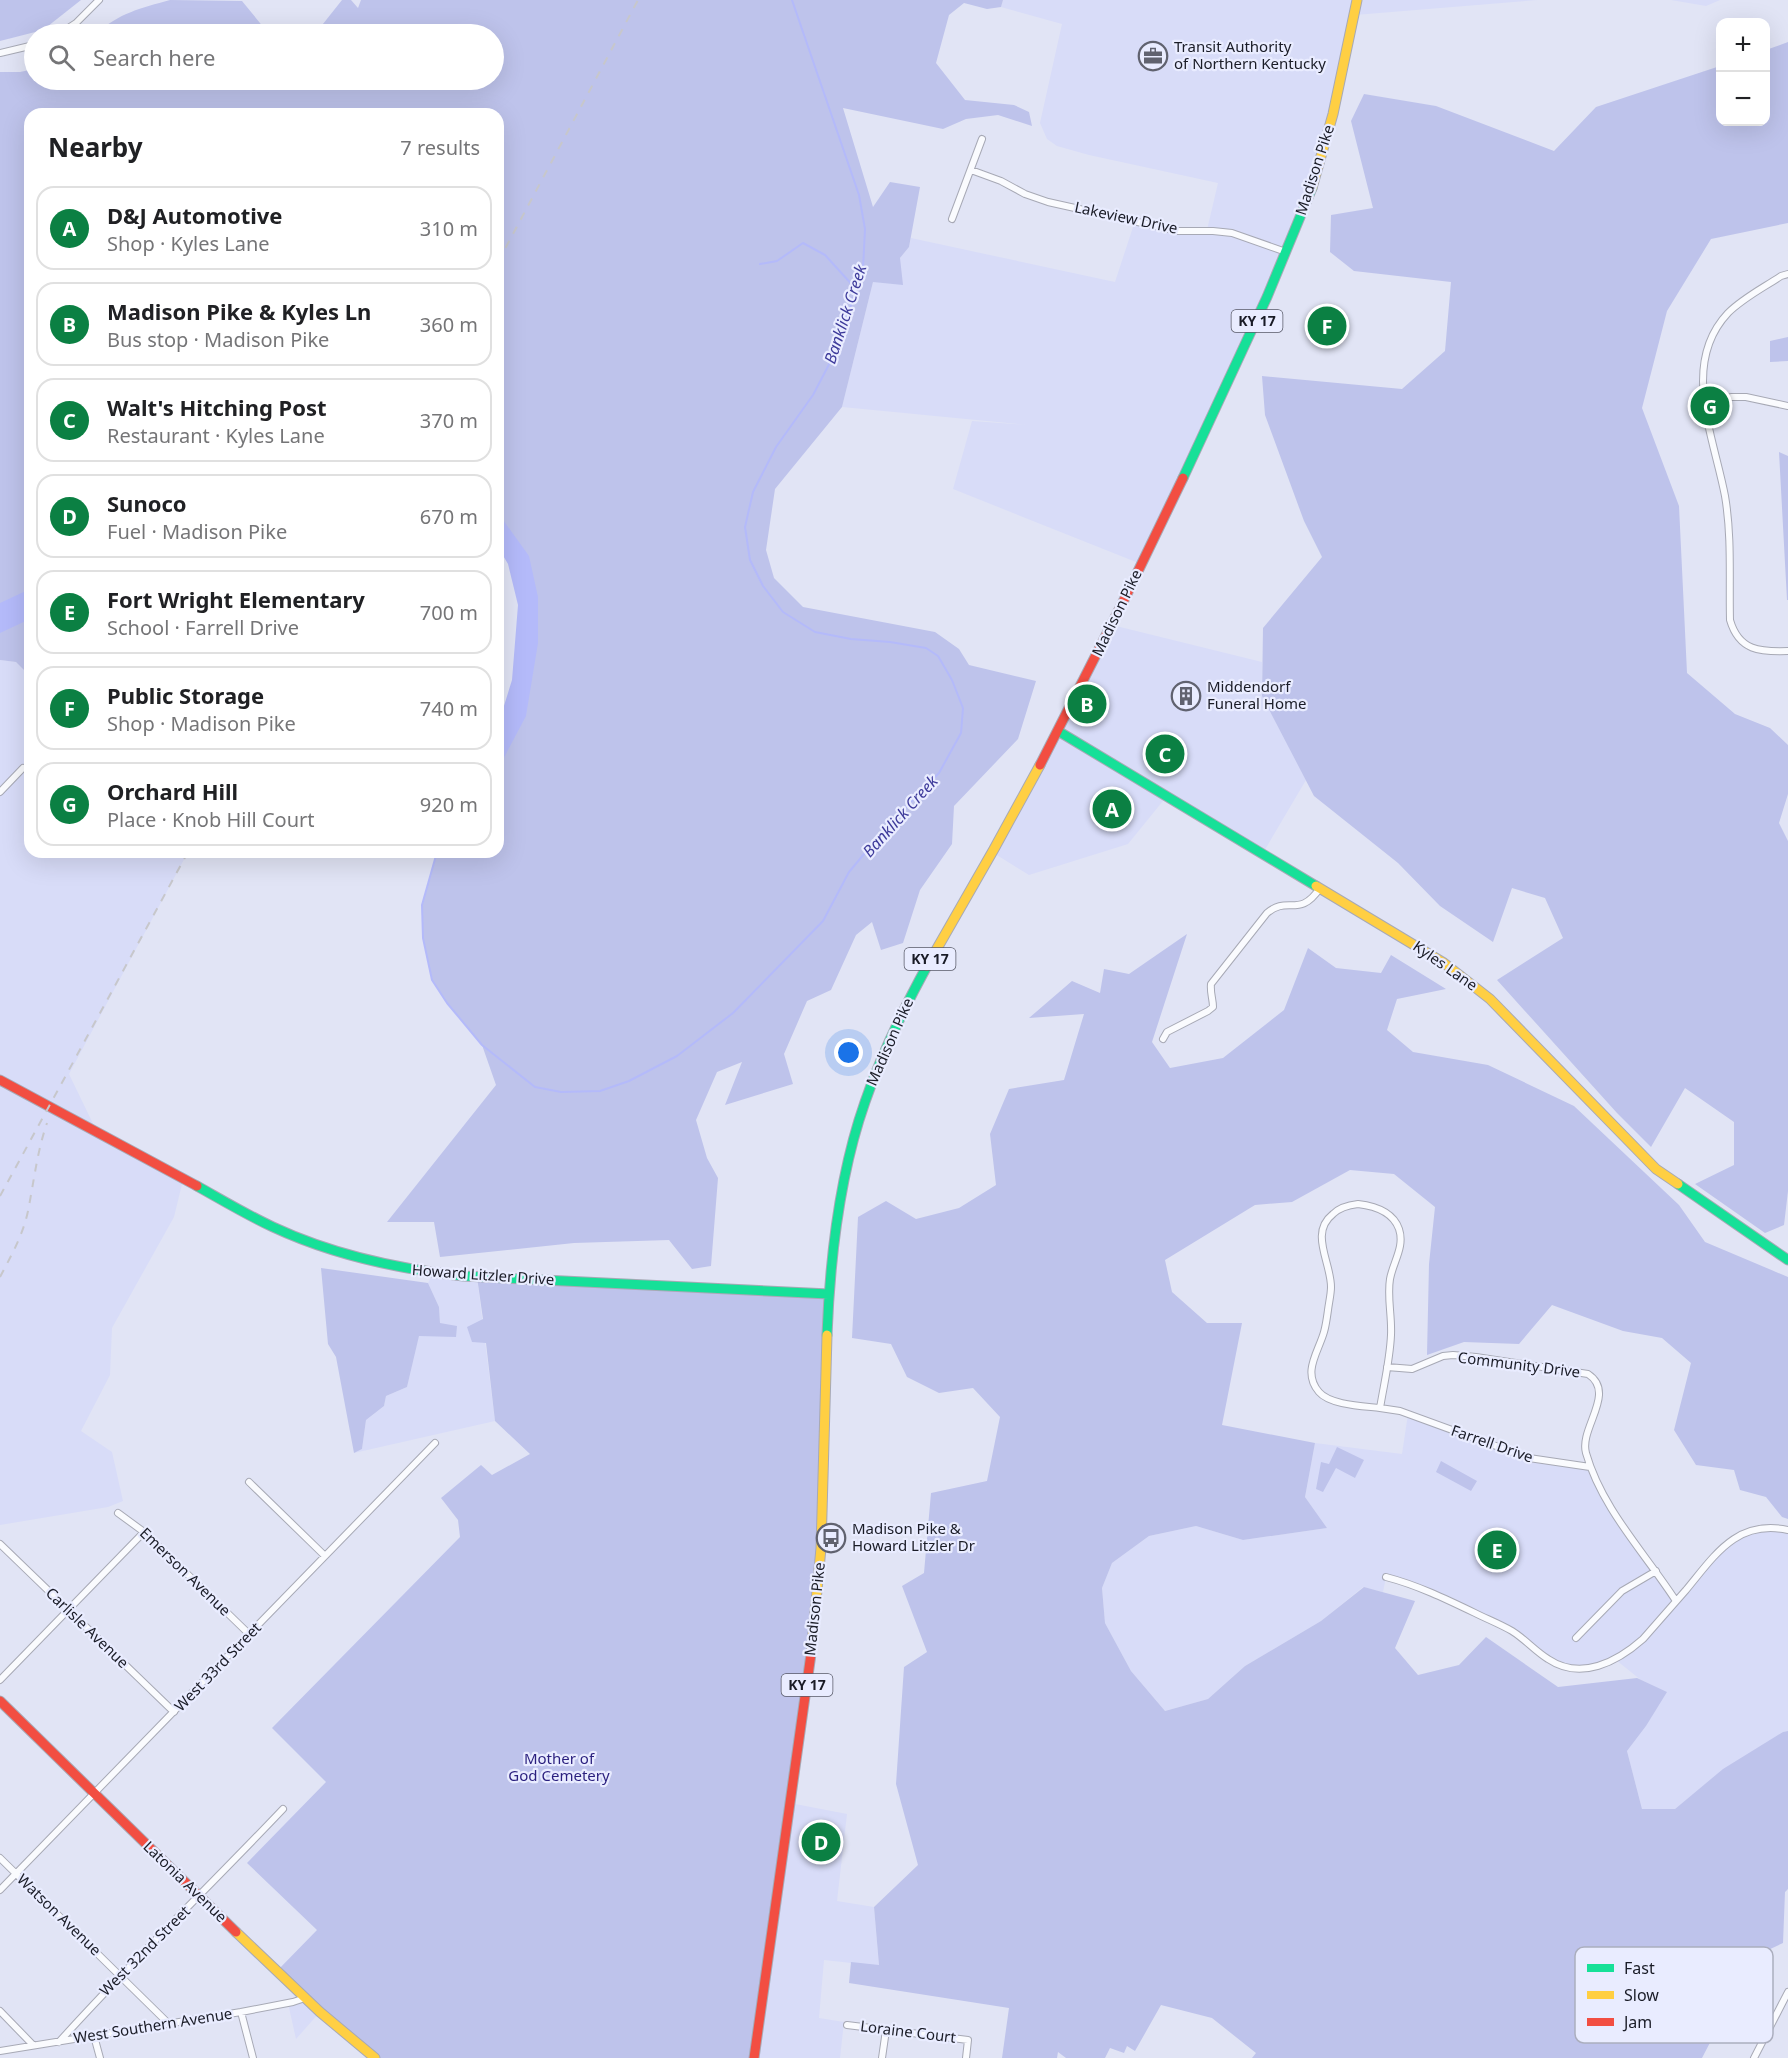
<!DOCTYPE html>
<meta charset="utf-8">
<style>
:root{--surface:#fff;--page:#f2f2f2;--text:#202124;--muted:#757577;--line:#e0e0e0;--accent:#0b8043}
body{margin:0;font-family:"Noto Sans",sans-serif;background:var(--page);color:var(--text)}
.controls{position:absolute;right:18px;top:18px;display:grid;overflow:hidden;border-radius:12px;box-shadow:0 6px 24px #0002}
.controls button{width:54px;height:54px;display:grid;place-items:center;padding:0;border:0;border-bottom:2px solid var(--line);background:var(--surface);color:var(--text);font:30px sans-serif}
.you{position:absolute;left:849px;top:1053px;width:21px;height:21px;margin:-15px;border:4px solid #fff;border-radius:50%;background:#1a73e8;box-shadow:0 0 0 9px #1a73e833}
.badge{display:grid;place-items:center;width:39px;height:39px;border-radius:50%;background:var(--accent);color:#fff;font-size:20px;font-weight:700}
.pin{position:absolute;translate:-50% -50%;border:3px solid #fff;box-shadow:0 2px 6px #0006}
.list{margin:0;padding:0;list-style:none}
h2{display:flex;justify-content:space-between;align-items:center;height:78px;margin:0;padding:0 24px;font-size:26px}
h2 small{font-size:20px;font-weight:400;color:var(--muted)}
.list li{display:grid;grid-template-columns:39px 1fr auto;gap:18px;align-items:center;box-sizing:border-box;height:84px;margin:0 12px 12px;padding:0 12px;border:2px solid var(--line);border-radius:18px}
.list b{display:block;font-size:22px;white-space:nowrap}
.list p{margin:0;font-size:20px;white-space:nowrap;color:var(--muted)}
.list em{font-size:20px;font-style:normal;color:var(--muted)}
.icon{flex:none;width:33px;height:33px;fill:none;stroke:currentColor;stroke-width:2;stroke-linecap:round;stroke-linejoin:round}
.map{position:relative;flex:none;width:1788px;height:2058px;overflow:hidden}
.search{position:absolute;background:var(--surface);box-shadow:0 6px 24px #0002;left:24px;top:24px;width:480px;height:66px;display:flex;align-items:center;gap:15px;box-sizing:border-box;padding:0 21px;border-radius:33px;color:var(--muted);font-size:22px}
.panel{position:absolute;background:var(--surface);box-shadow:0 6px 24px #0002;left:24px;top:108px;width:480px;height:750px;border-radius:18px}
.map>svg:first-child{display:block}
.built{fill:#d8dcf8}
.green{fill:#bec3eb}
.water{fill:#b4bafa}
.lines{fill:none;stroke-linecap:round;stroke-linejoin:round}
.stream{stroke:#b4bafa;stroke-width:2}
.street-casing{stroke:#a7a9b5;stroke-width:8}
.fast-casing{stroke:#a7a9b5;stroke-width:11}
.slow-casing{stroke:#a7a9b5;stroke-width:11}
.jam-casing{stroke:#a7a9b5;stroke-width:11}
.street{stroke:#fafbfe;stroke-width:6}
.fast{stroke:#16e098;stroke-width:9}
.slow{stroke:#ffcf43;stroke-width:9}
.jam{stroke:#f24e42;stroke-width:9}
.rail{stroke:#c7c7cb;stroke-width:2;stroke-dasharray:8 8;stroke-linecap:butt}
.labels{text-anchor:middle;stroke-width:4.5;stroke-linejoin:round;paint-order:stroke}
.shield{fill:#e9ecff;stroke:#585a68;stroke-width:1.5}
.shield-label{font-size:14px;font-weight:bold;fill:#1a1c27}
.poi-label{font-size:15px;fill:#1a1c27;stroke:#e9ecff;text-anchor:start}
.street-label{font-size:15px;fill:#1a1c27;stroke:#e9ecff}
.park-label{font-size:15px;fill:#2a1f7e;stroke:#e9ecff}
.water-label{font-size:16px;font-style:italic;fill:#3e3b9b;stroke:#e9ecff}
.key{fill:#e9ecff;stroke:#abaebe;stroke-width:1.5}
.key-label{font-size:16px;fill:#1a1c27}
</style>
<div class="map">
<svg width="1788" height="2058" viewBox="0 0 1788 2058">
<rect width="100%" height="100%" fill="#e1e4f5"/>
<path class="built" d="M1003,0h534l-182,15 -41,165 -173,384 -188,-75 19,-68 55,4 -185,-18 31,-125 27,-24 9,-11 2,-9 204,44 20,-61 23,6 49,3 11,-47 -129,-28 -32,-9 -10,-7 -7,-16 22,-99 -61,-17z
M1671,0h49l-14,6z
M1112,625l150,37v34l44,84 -43,73 -96,-57 -39,48 -99,31 -37,-23z
M0,660l16,2 14,14v176h158l-119,222 29,60 85,46 -9,37 -62,111 -2,47 -29,56 31,21 11,49 -15,6 -108,18z
M433,1273l44,4 18,144 -141,32 8,-4 4,-29 18,-14 2,-10 21,-9 12,-52 21,-12 -1,-16 -11,-24z
M1408,1414l121,44 61,9 9,21 77,113 38,-45 32,-24 42,-2v201l-5,1 -59,37 -49,40h-33l-15,-58 19,-25 20,-34 -25,-12 -25,-20 -17,7 -40,-2 -36,-26 -84,-44 -53,-18 -3,15 -20,-5 -42,34 -76,45 -37,33 -43,12 -34,-40 -26,-48 -3,-35 10,-25 37,-27 47,-10 47,14 84,-12 -22,-31 10,-54 87,11z
M790,1803l57,11 -10,87 37,6 5,59 -55,-6 -5,58 25,4 -4,36h-87z
M305,1998l15,14 -24,27 -8,-36z"/>
<path class="green" d="M0,0h81l-38,30 -43,11z
M170,0l72,1 27,33h-173c23,-21 45,-26 74,-34z
M342,0h9l7,8 3,-8h642l-2,7 -14,2 -23,-6 -15,12 -13,48 29,37 49,5 15,7 3,14 -34,-11 -32,4 -23,10 -100,-21 30,99 17,-25 30,5 -11,60 -9,11 3,27 -30,-3 -31,125 -67,82 -9,61 8,28 29,29 132,25 24,17 10,16 67,16 -18,58 -64,67 -2,38 -32,46 -17,53 -22,7 -9,-28 -16,13 -25,55 -24,11 -23,53 9,30 -68,21 17,-43 -25,10 -21,48 11,38 11,20 -7,88 -19,3 -23,-29 -95,3 -134,14 -6,-35h-47l109,-137 -14,-40 -35,-42 -15,-23 -9,-42 -1,-33 15,-53h61v-106l13,-30 16,-108 -29,-75v-419h-468v562l-14,-14 -16,-2v-588h20l14,-3v11h460v-46h-179z
M1788,42v181l-77,16 -44,72 -25,97 37,98 8,167 48,41 35,14 18,17v49l-9,29 9,18v350l-4,34 -19,8 -70,-49 39,-19v-43l-49,-34 -34,59 -34,-34 -120,-133 66,-42 -18,-40 -33,-10 -19,54 -53,-36 -42,-43 -84,-67 -52,-100 1,-68 59,-71 -18,-36 -39,-106 -3,-39 140,13 43,-38 6,-69 -97,-11 -24,-19 1,-37 42,-7 -22,-87 13,-27 72,12 118,45 42,-44 124,-41v56h46v-72z
M1788,337v24l-18,1v-21z
M1779,452l9,4v144h-1z
M1187,934l-35,108 18,26 53,-10 61,-48 24,-62 28,20 45,5 10,-18 55,34 -49,10 -10,31 26,22 75,13 86,41 105,99 26,37 83,35v242l-6,-2 -16,-20 -26,-7 -6,-20 -38,-5 -22,-35 17,-67 -29,-25 -39,-7 -71,-26 -33,39 -55,-2 -37,13 2,-91 6,-57 -41,-33 -44,-4 -58,32 -37,3 -90,55 7,32 35,31h35l-20,102 93,18 -10,54 22,31 -84,12 -47,-14 -47,10 -37,27 -10,25 3,35 26,48 34,40 43,-12 37,-33 76,-45 43,-34 51,14 -20,47 23,27 41,-10 27,-28 72,50 79,-9 30,14 -21,34 -19,25 15,58h33l48,-40 60,-37 5,-1v158l-3,3 -2,51 -28,13 -53,102h-450l4,-5 -44,-35 -51,-13 -26,46 -8,-5 -3,7 -14,-5 -5,10h-39l-8,-6 -1,6h-55l7,-50 -160,-25 2,-21 28,3 -5,-58 44,-42 -22,-81 8,-117 23,-15 -25,-66 22,-13 7,-80 56,-12 13,-64 -27,-29 -34,5 -32,-16 -16,-33 -39,-6 6,-121 28,-16 30,18 43,-11 37,-23 -6,-51 19,-45 55,-9 20,-66 -55,4 43,-37 28,12 4,-24 25,5z
M321,1268l107,15 11,24 1,16 17,3 -1,11 -37,-1 -12,51 -21,9 -2,10 -18,14 -4,29 -8,4 -18,-96 -8,-13z
M477,1277l352,17 -8,254 -67,510h-379l-98,-87 40,-41 -70,-67 79,-81 -54,-54 188,-191 -2,-17 -17,-22 40,-33 11,10 38,-21 -35,-33 -9,-78 -14,-1 -5,-15 16,-8z
M1337,1447l27,13 -9,18 -19,-10 -13,24 -7,-3 5,-27 8,2z
M1441,1461l36,20 -6,10 -35,-19z"/>
<path class="water" d="M498,513l31,43 9,41v46l-12,73 -28,53v-44l14,-45 6,-75 -10,-41 -10,-17z
M30,589v30l-30,14v-30z"/>
<g class="lines">
<path class="stream" d="M760,264l17,-3 26,-18 22,12 31,34
M437,852l-15,53 1,33 9,42 15,23 35,42 53,42 26,5 39,-1 29,-10 48,-25 56,-43 90,-92 26,-49 41,-49 49,-50 22,-40 2,-25 -11,-28 -14,-24 -12,-8 -36,-6 -39,-3 -36,-7 -32,-20 -20,-26 -13,-26 -5,-33 8,-35 23,-45 37,-52 22,-42 28,-84 2,-40 -6,-34 -67,-195"/>
<g class="street-casing">
<path id="street" d="M59,34l17,-11 23,-23
M0,53l34,-8
M971,170l30,11 24,13 23,8 130,29h35l19,2 54,19
M952,219l30,-80
M1788,274l-7,2c-18,12 -38,22 -53,37 -48,51 -14,124 -3,183 7,41 4,83 5,124 9,31 30,32 58,31
M1704,402l28,-5h14l42,9
M0,792l23,-24
M1163,1039l4,-7 41,-21 5,-4c0,-8 -3,-14 -2,-23l56,-71c21,-18 32,6 53,-25
M1358,1204c17,2 35,8 41,25 6,18 -6,33 -9,50 -3,18 2,37 1,56 -1,24 -7,49 -11,73 -17,-2 -50,-3 -61,-16 -17,-20 -1,-39 5,-60 2,-7 3,-15 4,-22 1,-8 3,-16 3,-23 0,-25 -22,-54 2,-73 7,-7 16,-9 25,-10z
M1387,1367l25,2 31,-13 10,-1 23,2 112,17c29,19 -9,54 -2,79 16,56 59,100 90,148
M1380,1408l20,3 129,47 61,9
M249,1482l76,74
M118,1513l26,19 105,102
M0,1544l174,168
M1386,1577c31,8 60,22 89,36 12,6 25,11 37,18 13,8 23,20 36,28 33,22 69,3 95,-20 14,-16 29,-33 43,-49 29,-35 51,-71 102,-60
M1576,1638l46,-47 34,-20
M0,1680l144,-148
M0,1858l169,166
M0,1890l435,-447
M0,2011l33,34
M241,2012l12,46
M847,2025l121,15 -2,18
M94,2036l6,22
M59,2042c72,-80 150,-155 224,-233
M0,2051l241,-39 52,-10 12,-4
M882,2058l4,-28
M1754,2058l34,-66"/>
</g>
<g class="fast-casing">
<path id="fast" d="M1183,478l84,-181 45,-109
M1058,731l258,155
M1678,1184l110,76
M197,1186c25,14 50,29 76,41 60,28 125,42 190,49l366,18
M827,1335c3,-78 12,-159 38,-233 16,-47 38,-92 62,-136"/>
</g>
<g class="slow-casing">
<path id="slow" d="M1312,188l21,-74 24,-114
M1316,886l128,77 46,36 166,170 22,15
M927,966l67,-117 46,-84
M811,1654l10,-106 6,-213
M236,1932l84,80 55,46"/>
</g>
<g class="jam-casing">
<path id="jam" d="M1040,765l87,-171 56,-116
M0,1080l197,106
M0,1701l236,231
M754,2058l57,-404"/>
</g>
<use href="#street" class="street"/>
<use href="#fast" class="fast"/>
<use href="#slow" class="slow"/>
<use href="#jam" class="jam"/>
<path class="rail" d="M498,262l140,-262
M0,1196l188,-344
M0,1277c11,-21 23,-42 28,-66 6,-30 9,-59 19,-88"/>
</g>
<defs>
<g id="office-ring" transform="scale(1.5)"><circle r="9.5" fill="#e9ecff" stroke="#60626f" stroke-width="1.5"/><path d="M-6-3h4V-5.5h4V-3h4V5H-6ZM-1-4.5V-3h2v-1.5ZM-6 0V1H6V0Z" fill="#60626f"/></g>
<g id="building-ring" transform="scale(1.5)"><circle r="9.5" fill="#e9ecff" stroke="#60626f" stroke-width="1.5"/><path d="M-4-6H4V6H1V3H-1V6H-4ZM-2.5-4.3h1.7v1.8h-1.7ZM.8-4.3h1.7v1.8H.8ZM-2.5-1h1.7V.8h-1.7ZM.8-1h1.7V.8H.8Z" fill="#60626f"/></g>
<g id="bus-ring" transform="scale(1.5)"><circle r="9.5" fill="#e9ecff" stroke="#60626f" stroke-width="1.5"/><path d="M-5-6H5V4H4V6H2V4H-2V6H-4V4H-5ZM-3.5-4V0h7V-4ZM-3.5 1.2v1.5H-2V1.2ZM2 1.2v1.5H3.5V1.2Z" fill="#60626f"/></g>
</defs>
<g fill-rule="evenodd">
<use href="#office-ring" x="1153" y="56"/>
<use href="#building-ring" x="1186" y="696"/>
<use href="#bus-ring" x="831" y="1538"/>
</g>
<g class="labels">
<g class="shield">
<rect x="1231.5" y="310" width="51" height="22" rx="4.5"/>
<rect x="904.5" y="948" width="51" height="22" rx="4.5"/>
<rect x="781.5" y="1674" width="51" height="22" rx="4.5"/>
</g>
<g class="shield-label">
<text x="1257" y="326">KY 17</text>
<text x="930" y="964">KY 17</text>
<text x="807" y="1690">KY 17</text>
</g>
<g class="poi-label">
<text x="1174" y="52">Transit Authority<tspan x="1174" dy="17">of Northern Kentucky</tspan></text>
<text x="1207" y="692">Middendorf<tspan x="1207" dy="17">Funeral Home</tspan></text>
<text x="852" y="1534">Madison Pike &amp;<tspan x="852" dy="17">Howard Litzler Dr</tspan></text>
</g>
<g class="street-label">
<text transform="translate(1315 170) rotate(-72)" y="5">Madison Pike</text>
<text transform="translate(1126 218) rotate(12)" y="5">Lakeview Drive</text>
<text transform="translate(1117 613) rotate(-64)" y="5">Madison Pike</text>
<text transform="translate(1445 966) rotate(35)" y="5">Kyles Lane</text>
<text transform="translate(890 1042) rotate(-66)" y="5">Madison Pike</text>
<text transform="translate(483 1275) rotate(4)" y="5">Howard Litzler Drive</text>
<text transform="translate(1519 1365) rotate(7)" y="5">Community Drive</text>
<text transform="translate(1492 1444) rotate(19)" y="5">Farrell Drive</text>
<text transform="translate(185 1572) rotate(44)" y="5">Emerson Avenue</text>
<text transform="translate(815 1609) rotate(-84)" y="5">Madison Pike</text>
<text transform="translate(87 1628) rotate(44)" y="5">Carlisle Avenue</text>
<text transform="translate(218 1667) rotate(-46)" y="5">West 33rd Street</text>
<text transform="translate(185 1882) rotate(44)" y="5">Latonia Avenue</text>
<text transform="translate(59 1915) rotate(44)" y="5">Watson Avenue</text>
<text transform="translate(145 1951) rotate(-45)" y="5">West 32nd Street</text>
<text transform="translate(153 2026) rotate(-9)" y="5">West Southern Avenue</text>
<text transform="translate(908 2032) rotate(7)" y="5">Loraine Court</text>
</g>
<g class="park-label">
<text x="559" y="1764">Mother of<tspan x="559" dy="17">God Cemetery</tspan></text>
</g>
<g class="water-label">
<text transform="translate(845 314) rotate(-72)" y="6">Banklick Creek</text>
<text transform="translate(900 816) rotate(-48)" y="6">Banklick Creek</text>
</g>
</g>
<rect x="1575" y="1947" width="198" height="96" rx="9" class="key"/>
<rect x="1587" y="1964" width="27" height="8" fill="#16e098"/>
<rect x="1587" y="1991" width="27" height="8" fill="#ffcf43"/>
<rect x="1587" y="2018" width="27" height="8" fill="#f24e42"/>
<g class="key-label">
<text x="1624" y="1974">Fast</text>
<text x="1624" y="2001">Slow</text>
<text x="1624" y="2028">Jam</text>
</g>
</svg>
<div class="controls">
<button>+</button>
<button>−</button>
</div>
<div class="you"></div>
<div class="pin badge" style="left:1112px;top:809px">A</div>
<div class="pin badge" style="left:1087px;top:704px">B</div>
<div class="pin badge" style="left:1165px;top:754px">C</div>
<div class="pin badge" style="left:821px;top:1842px">D</div>
<div class="pin badge" style="left:1497px;top:1550px">E</div>
<div class="pin badge" style="left:1327px;top:326px">F</div>
<div class="pin badge" style="left:1710px;top:406px">G</div>
<div class="search"><svg class="icon" aria-label="search" viewBox="0 0 24 24"><circle cx="10" cy="10" r="6"/><path d="M15 15l6 6"/></svg>Search here</div>
<section class="panel">
<h2>Nearby<small>7 results</small></h2>
<ul class="list">
<li><span class="badge">A</span><div><b>D&amp;J Automotive</b><p>Shop · Kyles Lane</p></div><em>310 m</em></li>
<li><span class="badge">B</span><div><b>Madison Pike &amp; Kyles Ln</b><p>Bus stop · Madison Pike</p></div><em>360 m</em></li>
<li><span class="badge">C</span><div><b>Walt's Hitching Post</b><p>Restaurant · Kyles Lane</p></div><em>370 m</em></li>
<li><span class="badge">D</span><div><b>Sunoco</b><p>Fuel · Madison Pike</p></div><em>670 m</em></li>
<li><span class="badge">E</span><div><b>Fort Wright Elementary</b><p>School · Farrell Drive</p></div><em>700 m</em></li>
<li><span class="badge">F</span><div><b>Public Storage</b><p>Shop · Madison Pike</p></div><em>740 m</em></li>
<li><span class="badge">G</span><div><b>Orchard Hill</b><p>Place · Knob Hill Court</p></div><em>920 m</em></li>
</ul>
</section>
</div>
